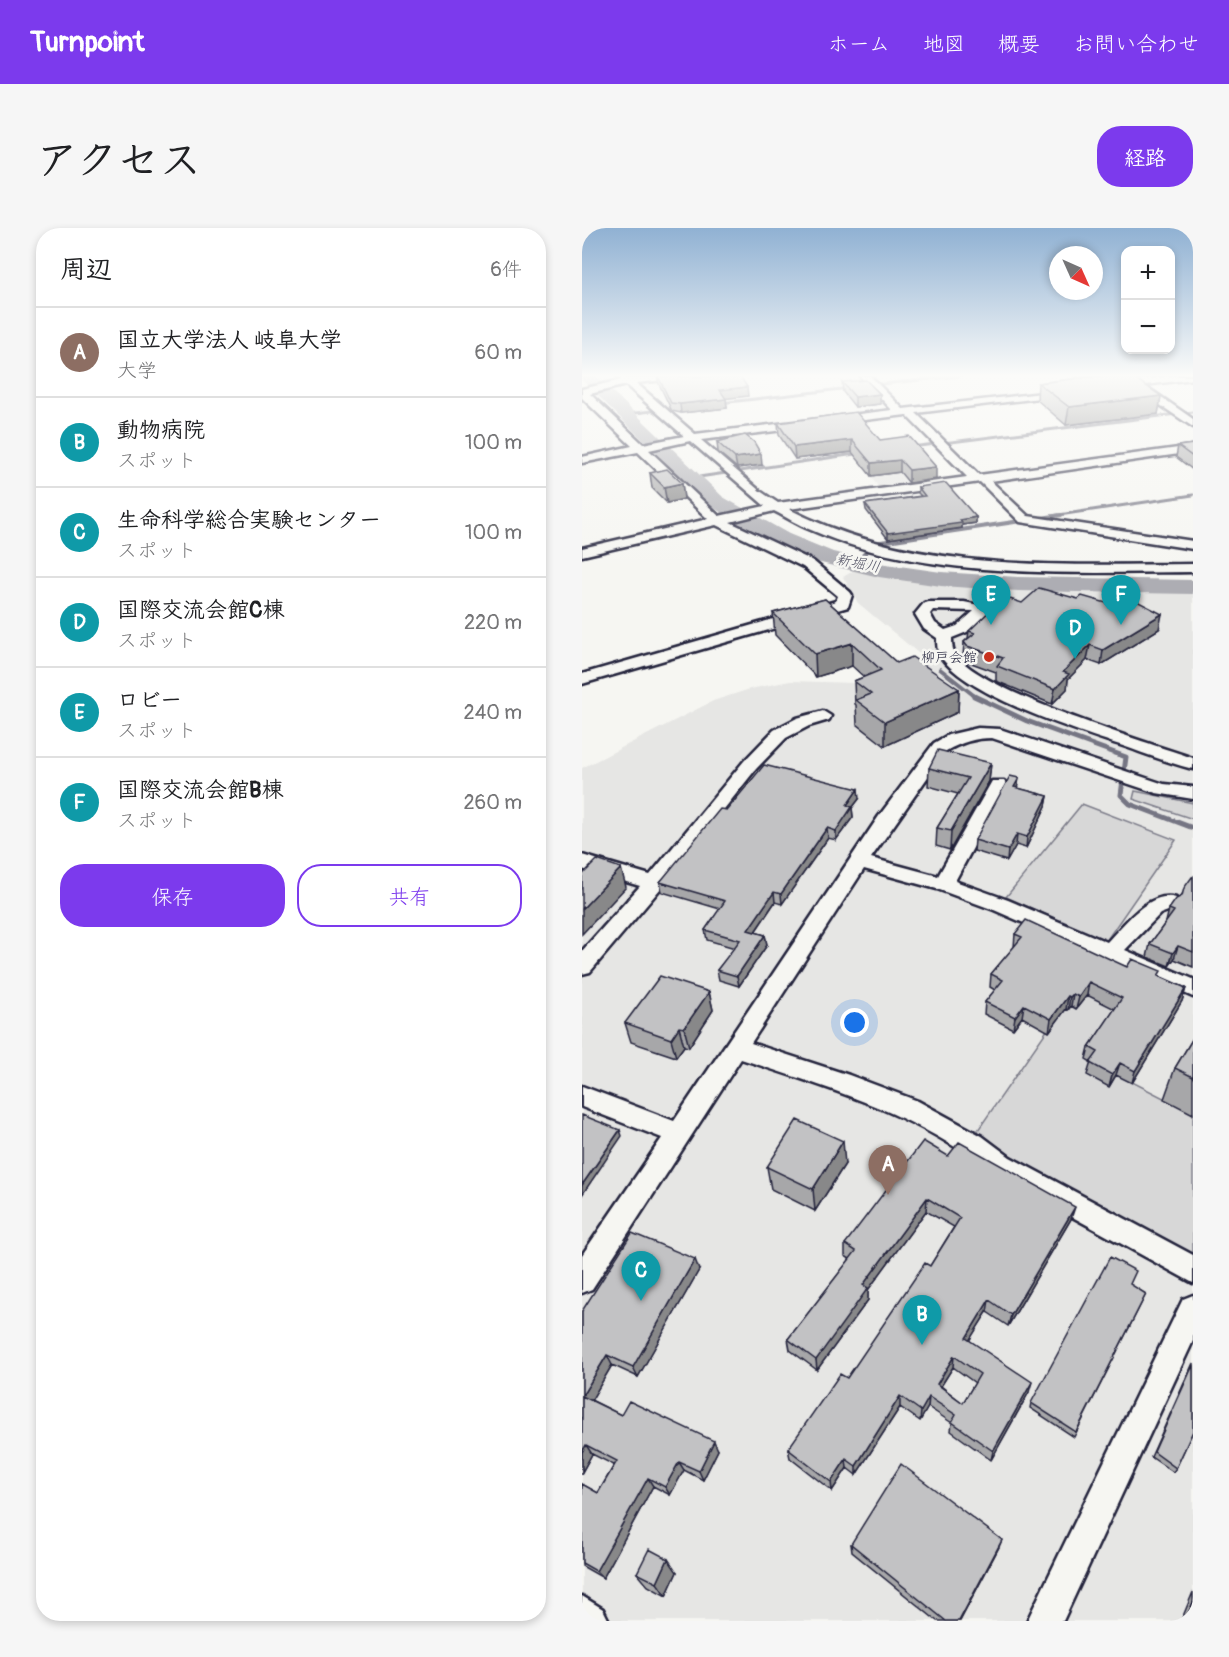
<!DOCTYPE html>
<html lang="ja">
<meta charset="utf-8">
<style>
:root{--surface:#fff;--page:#f6f6f6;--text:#202124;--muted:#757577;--line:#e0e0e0;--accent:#7c3aed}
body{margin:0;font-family:Pangolin,"Klee One",sans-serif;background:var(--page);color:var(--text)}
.controls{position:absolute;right:18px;top:18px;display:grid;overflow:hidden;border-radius:12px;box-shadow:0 3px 9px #0003}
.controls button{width:54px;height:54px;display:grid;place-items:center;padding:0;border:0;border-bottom:2px solid var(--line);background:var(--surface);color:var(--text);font:30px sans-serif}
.compass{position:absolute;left:467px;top:18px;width:54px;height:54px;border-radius:50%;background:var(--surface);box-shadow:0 3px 9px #0003;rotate:135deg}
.you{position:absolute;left:273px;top:795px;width:21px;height:21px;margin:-15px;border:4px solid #fff;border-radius:50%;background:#1a73e8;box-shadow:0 0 0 9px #1a73e833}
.badge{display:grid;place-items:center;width:39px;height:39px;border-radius:50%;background:var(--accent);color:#fff;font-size:20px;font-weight:700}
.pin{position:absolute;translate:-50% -50px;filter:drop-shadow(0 2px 3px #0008)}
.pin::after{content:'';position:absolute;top:32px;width:21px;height:18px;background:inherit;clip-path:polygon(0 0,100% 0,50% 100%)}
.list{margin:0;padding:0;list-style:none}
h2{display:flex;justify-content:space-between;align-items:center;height:78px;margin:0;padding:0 24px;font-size:26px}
h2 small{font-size:20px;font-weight:400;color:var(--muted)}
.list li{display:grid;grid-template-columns:39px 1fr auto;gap:18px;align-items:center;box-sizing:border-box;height:90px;padding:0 24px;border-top:2px solid var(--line)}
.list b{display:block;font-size:22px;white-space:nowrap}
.list p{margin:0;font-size:20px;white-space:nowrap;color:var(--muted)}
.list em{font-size:20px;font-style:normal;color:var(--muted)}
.actions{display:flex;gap:12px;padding:18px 24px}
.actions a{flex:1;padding:14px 0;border:2px solid var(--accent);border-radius:24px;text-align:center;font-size:21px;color:var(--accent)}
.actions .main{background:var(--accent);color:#fff}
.map{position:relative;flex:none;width:611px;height:1393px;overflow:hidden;border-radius:24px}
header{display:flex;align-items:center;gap:36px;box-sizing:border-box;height:84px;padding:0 30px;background:var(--accent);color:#fff}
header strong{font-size:28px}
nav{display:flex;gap:33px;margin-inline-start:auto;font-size:21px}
.intro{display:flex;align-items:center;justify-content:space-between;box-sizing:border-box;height:144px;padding:0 36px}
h1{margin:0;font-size:42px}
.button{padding:15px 27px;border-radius:24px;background:var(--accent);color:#fff;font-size:21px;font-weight:700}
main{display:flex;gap:36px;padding:0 36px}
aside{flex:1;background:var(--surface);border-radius:24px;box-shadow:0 3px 9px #0003}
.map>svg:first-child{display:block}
.built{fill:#e6e6e4}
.green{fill:#d7d7d7;stroke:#7c7c89;stroke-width:1.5}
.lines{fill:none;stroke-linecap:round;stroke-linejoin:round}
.stream-far2{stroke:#757583;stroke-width:3}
.stream-far1{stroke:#757583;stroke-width:4}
.stream{stroke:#757583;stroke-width:5}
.river{fill:#adadb3;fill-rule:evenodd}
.minor-casing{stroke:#22223b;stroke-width:5}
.minor{fill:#f6f6f2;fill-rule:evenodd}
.wall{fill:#a7a7a9;stroke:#22223b;stroke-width:1.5;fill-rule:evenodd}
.shaded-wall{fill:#888889;stroke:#22223b;stroke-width:1.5}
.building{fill:#c2c2c4;stroke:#22223b;stroke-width:1.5;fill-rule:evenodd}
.poi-dot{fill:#c8321e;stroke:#f6f6f2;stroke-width:2}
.labels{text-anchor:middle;stroke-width:5;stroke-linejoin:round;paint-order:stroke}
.far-poi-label{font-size:14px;fill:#22223b;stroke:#f6f6f2;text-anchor:end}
.far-water-label{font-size:15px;font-style:italic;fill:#535365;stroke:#f6f6f2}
</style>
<header>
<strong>Turnpoint</strong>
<nav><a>ホーム</a><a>地図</a><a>概要</a><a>お問い合わせ</a></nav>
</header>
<div class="intro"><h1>アクセス</h1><a class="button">経路</a></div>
<main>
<aside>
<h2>周辺<small>6件</small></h2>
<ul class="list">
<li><span class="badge" style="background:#8d6e63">A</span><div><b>国立大学法人 岐阜大学</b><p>大学</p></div><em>60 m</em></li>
<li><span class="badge" style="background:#0f9aa8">B</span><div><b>動物病院</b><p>スポット</p></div><em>100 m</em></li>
<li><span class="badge" style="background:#0f9aa8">C</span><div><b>生命科学総合実験センター</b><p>スポット</p></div><em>100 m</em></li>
<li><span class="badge" style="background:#0f9aa8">D</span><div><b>国際交流会館C棟</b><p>スポット</p></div><em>220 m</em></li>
<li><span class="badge" style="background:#0f9aa8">E</span><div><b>ロビー</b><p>スポット</p></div><em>240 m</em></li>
<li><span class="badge" style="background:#0f9aa8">F</span><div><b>国際交流会館B棟</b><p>スポット</p></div><em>260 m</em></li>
</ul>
<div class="actions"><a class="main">保存</a><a>共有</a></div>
</aside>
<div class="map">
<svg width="611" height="1393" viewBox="0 0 611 1393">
<rect width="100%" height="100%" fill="#f6f6f2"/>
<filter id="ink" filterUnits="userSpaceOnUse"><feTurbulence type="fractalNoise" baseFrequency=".0167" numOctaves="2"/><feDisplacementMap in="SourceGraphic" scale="12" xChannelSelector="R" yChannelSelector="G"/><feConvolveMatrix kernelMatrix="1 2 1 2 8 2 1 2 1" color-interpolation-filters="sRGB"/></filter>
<g filter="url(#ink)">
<path class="built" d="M327,219l30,35 -59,7 -27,-35z
M271,343l70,12 126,9 144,1v1028h-611v-853l131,-67 37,-12 40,-8 97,3 37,-21 -1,-6 -65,-54 -15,-26z"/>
<path class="green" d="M553,563l58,12v16l-60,-20z
M500,576l94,36 -70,101 -100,-44z
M497,756l46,21 -36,55 104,53v149l-206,-114 -9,-18z"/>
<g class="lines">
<path class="stream-far2" d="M290,157l88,-9
M138,175l130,-15
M45,186l50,-6
M329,219l282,-35
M110,250l170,-25
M470,288l141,-21"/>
<path class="stream-far1" d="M273,336l19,-21 187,-28
M358,441l36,28"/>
<path class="stream" d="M392,468l53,25 99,36 -5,38 9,9 63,24"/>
<path class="river" d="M0,148h14l127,121 66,37 44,18 46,11 62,9 77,5 175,3v14l-175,-3 -77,-5 -62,-9 -62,-15 -44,-18 -64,-39 -127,-125z"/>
<g class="minor-casing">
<path id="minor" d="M35,148l13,2 49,-2 -5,3 -38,4 59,51 197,-24 -32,-34h10l33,33 166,-19v4l-4,1 -149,18 63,62 214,-29v6l-202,29 37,35 165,25v8l-173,-27 -40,-40 -191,27c124,64 269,56 404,55v8c-121,1 -270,8 -382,-42 -13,-5 -25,-13 -37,-19l-44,11 83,39 37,31 2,3 -4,12 -266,77v-10l254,-73 2,-5 -35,-29 -87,-42 -134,31v-8l126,-29 -70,-67 -56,11v-6l50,-11 -50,-48v-9l39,-9zM44,157l58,51 -41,8 -53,-50zM324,187l61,62 -189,26 -18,-12 -59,-51zM108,213l75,65 -46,10 -70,-66z
M590,148h21v3l-49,6 49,34v8l-60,-40 -19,2 -5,-3 5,-3z
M347,374h35l25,5 2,3 -24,22 -15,6c0,4 0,10 2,14 23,39 192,90 239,106v11c-24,-6 -47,-15 -70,-23 -47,-16 -154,-49 -183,-90 -3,-6 -3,-12 -3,-18l-13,-9 -9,-15 9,-11zM351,382l41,1 -17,15 -12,4 -10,-7 -5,-9z
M241,483l8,5 -2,4 -20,6 -23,12 -30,31 -95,119 -71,84 -8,2v-23l58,-65 -58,-17v-14l68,20 94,-114 30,-31 23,-12z
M396,500l22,1 164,55 29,3v12l-37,-6 -164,-55c-17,0 -30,4 -46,13l-75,107 67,18 54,-95h12l3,4 -52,96 53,19 99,42c17,-17 42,-52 69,-44l3,5 -3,5 -16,6 -35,36 68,29v18l-199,-87 -57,-21 -73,-20 -113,174 98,32 69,26 64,35 28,21 183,98v28l-201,-110c-76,-60 -161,-84 -251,-114l-149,230 -10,4v-38l80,-117 -80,-31v-21l92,35 205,-305 55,-73 14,-8z
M611,1067v46l-130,280h-36l156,-322z
M0,1368l21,13 6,12h-27z"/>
</g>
<use href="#minor" class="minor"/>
</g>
<path class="wall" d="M75,148l91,20 -22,2 1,10 -46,5 -9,-2 -13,-27z
M492,148h57l30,20 -3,18 -92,11 -29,-25 1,-17 40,-5z
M260,154l38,22 -25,3 -12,-15z
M196,195l102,17 56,39 -27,4 -9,-11 -29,4 -19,-24 -57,7 -16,-24z
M135,214l45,23 -25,3 -19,-16z
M611,216v26l-17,-13 2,-11z
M68,245l32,10 2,16 -17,4 -15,-15z
M336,259l58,30v6l-14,2v3l-74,11 -22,-29 -1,-6 56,-8 -3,-3z
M243,371l72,64 62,26 -1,23 -73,34 -28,-22 -1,-19 -1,-1 -1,-23 10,-4 -12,-11 -36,11 -41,-42 -2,-22z
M440,375l137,26 -58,36 -14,-5 -19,19 -1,10 -15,15 -56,-23v-9l-30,-11 -3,-4 1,-15 4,-4 1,-7z
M409,535l-2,18 -39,69 -14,-4 1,-18 21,-34 -30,-8 1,-18z
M437,550l-2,10 31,8 -2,10 -20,42 -10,-3 -9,16 -33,-10 1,-11z
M277,571l-7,9 1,9 -17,23 -8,-2 -46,66 -7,-2 -20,30 10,3 2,10 -28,41 -20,-6 -2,-10 18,-22 -28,-8 -2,-10 15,-21 -58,-17 -2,-10 67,-72z
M611,649v90l-19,-8 -5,7 -22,-9 3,-13 16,-22 3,-13 12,-13z
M433,706l144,42 27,12 -4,13 -50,82 -16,-8 -7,12 -22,-12 4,-13 -5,-3 3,-12 26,-38 -28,-14 -11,14 -5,-3 -3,4 -2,-1 -17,23 -27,-15 -9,12 -29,-15 1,-12 10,-12 -5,-3 1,-13 23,-27z
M127,764l4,18 -24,37 -5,-1 -8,11 -45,-15 -6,-19z
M611,810v76l-29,-15 11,-31z
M366,928l123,63 -63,107 -21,-14 -18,28 60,52 -38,68 -40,-29 1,-8 -24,-16 -8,14 -20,-14 -44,68 -9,-7 -15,23 -42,-33 -2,-9 59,-71 83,-112 24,-39 -28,-16 -58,79v10l-51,70 -27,-20 -2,-11 62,-80 -5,-3v-12zM371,1139l22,16 -12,20 -22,-17z
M263,936l-30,47 -44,-22 -4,-22z
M117,1042l-61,107 -26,-12 -21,35 30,15 97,35 -15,30 -19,-10 -14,25 -17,-9 -50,92 -21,-12v-82l16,9 16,-28 -22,-11 -10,18v-161z
M548,1057l16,9 -72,143 -44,-29 1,-5z
M611,1135v68l-17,37 -3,4 -22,-15z
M269,1316l148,3 -39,74h-23l-85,-69z
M95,1344l-11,24 -18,-10 -11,-13z
M611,1364v29h-12z"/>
<path class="shaded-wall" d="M165,159l1,9 -27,3 -1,-9z
M298,166v10l-25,3v-10z
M579,168l-3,18 -92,11 3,-18z
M144,171l1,9 -46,5 -1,-9z
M270,212v12l-57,7 -1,-12z
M179,226l1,11 -25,3 -2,-10z
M318,232v12l-29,4v-13z
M354,239v12l-27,4v-13z
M100,255l2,16 -17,4 -3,-16z
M394,289v6l-14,2v3l-74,11v-6z
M580,386l-3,15 -58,36 2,-15z
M270,415v23l-36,11 -1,-23z
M508,417l-3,15 -19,19 -1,10 -15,15 3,-15 8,-17z
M377,461l-1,23 -73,34v-24z
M409,535l-2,18 -39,69 1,-19z
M437,550l-2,11 -3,-2z
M276,561l1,10 -7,9 1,9 -17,23v-9l11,-26z
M466,568l-2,10 -20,42 1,-11z
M245,600l1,10 -46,66 -1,-10z
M435,606l-1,11 -9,16 1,-11z
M39,640l5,19 -44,47v-25z
M192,664l1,10 -25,37 -2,-9z
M183,707l2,10 -28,41 -2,-10z
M596,718l-4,13 -5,7 4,-13z
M507,754l-2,13 -11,14 3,-12z
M604,760l-4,13 -50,82 3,-12z
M127,764l4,18 -24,37 -5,-19z
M491,766l-2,12 -3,4 2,-13z
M486,768l-2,13 -17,23 2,-13z
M442,777l-2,12 -9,12 2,-12z
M97,799l5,19 -8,11 -5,-18z
M538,835l-4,12 -7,12 3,-12z
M38,902l2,6 -40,59v-10z
M261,913l2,23 -30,47 -2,-22z
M345,970l-1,13 -58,79v10l-51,70 -1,-10 47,-75z
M493,979l-4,12 -63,107 3,-11z
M113,1031l4,11 -61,107 -5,-10z
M407,1072l-2,12 -23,37 2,-11z
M25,1127l5,10 -24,41 -6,-10z
M372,1128l-1,11 -17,27 1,-10z
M450,1154l-3,10 -38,68 2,-9z
M318,1168v11l-44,68v-9z
M347,1169l-1,10 -8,14 1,-10z
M132,1213l4,9 -15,30 -4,-9z
M4,1217l6,9 -10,18v-20z
M264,1231l1,9 -15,23 -1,-9z
M97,1234l5,8 -14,25 -5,-8z
M66,1250l5,8 -50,92 -7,-7z
M420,1312l-3,7 -39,74h-1z
M86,1331l9,13 -11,24 -9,-13z"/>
<path class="building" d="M76,148h82l7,11 -27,3 6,9 -46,5 -9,-1z
M518,148h31l30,20 -92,11 -31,-24z
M284,152l14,14 -25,3 -13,-15z
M274,184l24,28 29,-4 27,31 -27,3 -9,-10 -29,3 -19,-23 -58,7 -16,-24z
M163,207l9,7 7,12 -26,4 -18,-16z
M611,216v13l-15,-11z
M85,241l15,14 -18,4 -14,-14z
M364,255l30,34 -16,3 2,3 -74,10 -23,-29 60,-8 -7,-9z
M457,360l39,11 4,-3 38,11 6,-6 7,-2 29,15 -59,36 -13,-5 -27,27 6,2 -14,15 -58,-23 6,-8 -36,-12 -3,-4 11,-9 -6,-2 35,-34 18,6z
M243,371l72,64 15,-6 47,32 -74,33 -29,-22 15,-6 -17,-13 27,-11 -29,-27 -37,11 -42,-41z
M356,522l53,13 -40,68 -14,-3 31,-50 -39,-10z
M182,537l94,24 -11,16 5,2 -16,24 -9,-3 -46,66 -7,-2 -26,38 17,5 -28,41 -20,-6 23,-30 -35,-10 20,-29 -65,-19 60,-73 7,1z
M428,548l9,2 -5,9 34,9 -21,41 -10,-3 -9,16 -33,-10z
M15,632l24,8 -39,41v-34z
M610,649h1v75l-15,-6 -5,7 -23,-9 24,-33 -5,-2 7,-10 6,-3 2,-8z
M444,692l101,47 5,-8 29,12 -3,5 28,12 -51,83 -15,-8 -8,12 -22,-12 8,-11 -9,-5 33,-49 -33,-16 -10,15 -6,-3 -3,3 -2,-1 -17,23 -27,-14 -9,12 -30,-15 18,-22 -12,-6 31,-37 -7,-3z
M78,748l49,16 -25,36 -5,-1 -8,12 -46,-16z
M611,810v39l-18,-9z
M0,887l38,15 -38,55z
M215,892l46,21 -30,48 -46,-22z
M341,913l25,15 11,-14 116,65 -64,108 -22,-15 -23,38 66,44 -39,69 -41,-29 4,-7 -27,-18 -8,14 -21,-15 -44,70 -10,-7 -15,23 -43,-33 52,-75 7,4 78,-115 5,3 30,-48 -33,-20 -64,87 5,3 -52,72 -28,-21 68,-88 -11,-7zM372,1128l26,18 -17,29 -26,-19z
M50,1005l63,26 -62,108 -26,-12 -25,41v-85z
M528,1029l26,14 -6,13 16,10 -70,138 -45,-29z
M611,1137v66l-17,37 -22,-16z
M0,1168l39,19 8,-14 85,40 -15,30 -20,-9 -14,25 -17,-9 -52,93 -14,-8v-79l16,9 19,-32 -31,-16 -4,7z
M319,1236l101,76 -43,81h-13l-95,-77z
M67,1321l19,10 -11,24 -20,-10z
M611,1374v18l-6,-4z"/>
</g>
<linearGradient id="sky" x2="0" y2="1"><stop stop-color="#90b1d3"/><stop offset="0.43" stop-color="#fbfbf9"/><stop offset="1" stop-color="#fbfbf9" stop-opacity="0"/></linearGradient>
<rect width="611" height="343" fill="url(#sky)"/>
<circle class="poi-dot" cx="407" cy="429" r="6"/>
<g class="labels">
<g class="far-poi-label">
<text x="395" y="434">柳戸会館</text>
</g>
<g class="far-water-label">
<text transform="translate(276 335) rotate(11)" y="5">新堀川</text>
</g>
</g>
</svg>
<div class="controls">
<button>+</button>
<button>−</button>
</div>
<svg class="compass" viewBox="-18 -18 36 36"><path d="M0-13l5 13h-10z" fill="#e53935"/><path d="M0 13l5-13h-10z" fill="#757577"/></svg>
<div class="you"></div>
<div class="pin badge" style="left:306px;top:967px;background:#8d6e63">A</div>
<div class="pin badge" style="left:340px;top:1117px;background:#0f9aa8">B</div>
<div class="pin badge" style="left:59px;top:1073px;background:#0f9aa8">C</div>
<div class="pin badge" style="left:493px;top:431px;background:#0f9aa8">D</div>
<div class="pin badge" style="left:409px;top:397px;background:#0f9aa8">E</div>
<div class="pin badge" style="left:539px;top:397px;background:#0f9aa8">F</div>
</div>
</main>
